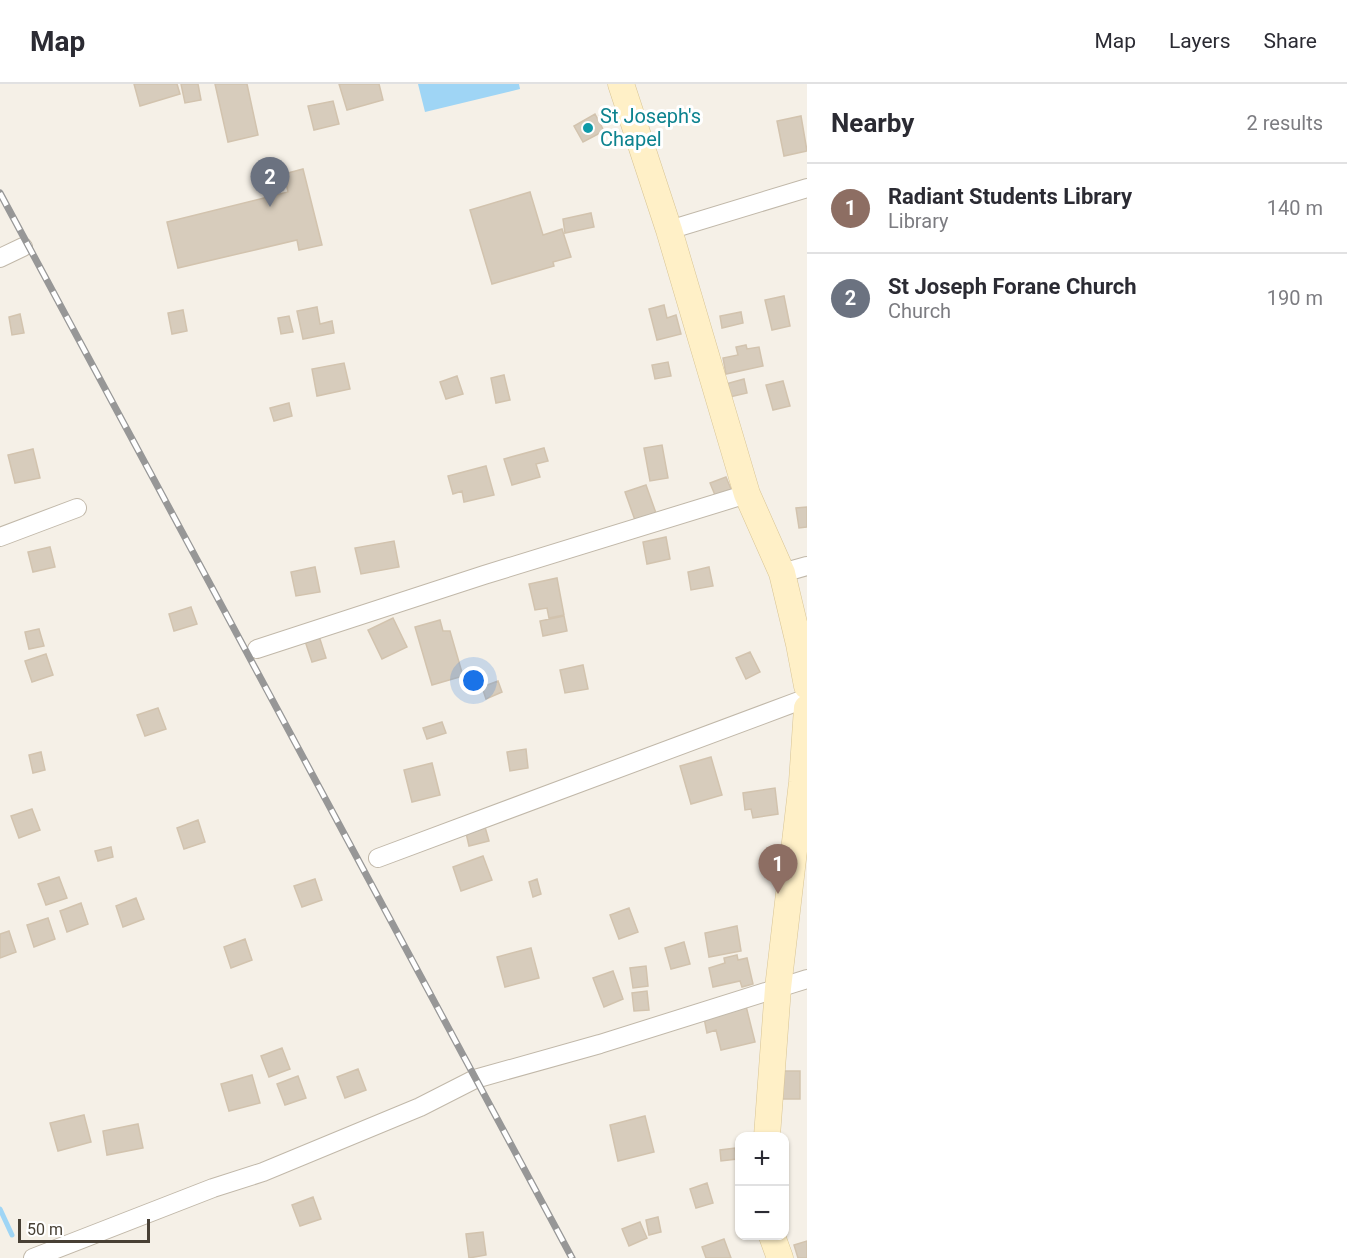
<!DOCTYPE html>
<meta charset="utf-8">
<style>
:root{--surface:#fff;--page:#f7f7f7;--text:#2b2b33;--muted:#7c7c81;--line:#e1e1e2;--accent:#1a73e8}
body{margin:0;font-family:Roboto,sans-serif;background:var(--page);color:var(--text)}
.controls{position:absolute;right:18px;bottom:18px;display:grid;overflow:hidden;border-radius:12px;box-shadow:0 2px 4px #0004}
.controls button{width:54px;height:54px;display:grid;place-items:center;padding:0;border:0;border-bottom:2px solid var(--line);background:var(--surface);color:var(--text);font:30px sans-serif}
.scale{position:absolute;left:18px;bottom:15px;width:132px;box-sizing:border-box;padding-left:6px;border:3px solid #484035;border-top:0;font-size:16px;line-height:21px;white-space:nowrap;color:#484035;-webkit-text-stroke:4px #fff;paint-order:stroke}
.you{position:absolute;left:474px;top:597px;width:21px;height:21px;margin:-15px;border:4px solid #fff;border-radius:50%;background:#1a73e8;box-shadow:0 0 0 9px #1a73e833}
.badge{display:grid;place-items:center;width:39px;height:39px;border-radius:50%;background:var(--accent);color:#fff;font-size:20px;font-weight:700}
.pin{position:absolute;translate:-50% -50px;filter:drop-shadow(0 2px 3px #0008)}
.pin::after{content:'';position:absolute;top:32px;width:21px;height:18px;background:inherit;clip-path:polygon(0 0,100% 0,50% 100%)}
.list{margin:0;padding:0;list-style:none}
h2{display:flex;justify-content:space-between;align-items:center;height:78px;margin:0;padding:0 24px;font-size:26px}
h2 small{font-size:20px;font-weight:400;color:var(--muted)}
.list li{display:grid;grid-template-columns:39px 1fr auto;gap:18px;align-items:center;box-sizing:border-box;height:90px;padding:0 24px;border-top:2px solid var(--line)}
.list b{display:block;font-size:22px;white-space:nowrap}
.list p{margin:0;font-size:20px;white-space:nowrap;color:var(--muted)}
.list em{font-size:20px;font-style:normal;color:var(--muted)}
.map{position:relative;flex:none;width:807px;height:1174px;overflow:hidden}
header{display:flex;align-items:center;gap:36px;box-sizing:border-box;height:84px;padding:0 30px;background:var(--surface);border-bottom:2px solid var(--line)}
header strong{font-size:28px}
nav{display:flex;gap:33px;margin-inline-start:auto;font-size:21px}
main{display:flex}
aside{flex:1;background:var(--surface)}
.map>svg:first-child{display:block}
.water{fill:#9fd5f5}
.lines{fill:none;stroke-linecap:round;stroke-linejoin:round}
.stream{stroke:#9fd5f5;stroke-width:5}
.building{fill:#d7ccbc;stroke:#d2c3ae;stroke-width:1.5}
.minor-casing{stroke:#c1b8a9;stroke-width:20}
.secondary-casing{stroke:#d8c494;stroke-width:27}
.minor{stroke:#fff;stroke-width:18}
.secondary{stroke:#fff0c7;stroke-width:26}
.rail-casing{stroke:#979797;stroke-width:7}
.rail{stroke:#fff;stroke-width:4.5;stroke-dasharray:14;stroke-linecap:butt}
.culture-dot{fill:#0f9aa8;stroke:#fff;stroke-width:2}
.labels{text-anchor:middle;stroke-width:6;stroke-linejoin:round;paint-order:stroke}
.culture-label{font-size:20px;fill:#0d838f;stroke:#fff;text-anchor:start}
</style>
<header>
<strong>Map</strong>
<nav><a>Map</a><a>Layers</a><a>Share</a></nav>
</header>
<main>
<div class="map">
<svg width="807" height="1174" viewBox="0 0 807 1174">
<rect width="100%" height="100%" fill="#f5f0e7"/>
<path class="water" d="M418,0h101l1,5 -95,23z"/>
<g class="lines">
<path class="stream" d="M0,1125l12,26"/>
</g>
<path class="building" d="M134,0h43l3,10 -40,12z
M181,0h17l3,16 -16,3z
M215,0h32l11,51 -30,7z
M339,0h40l4,16 -36,10z
M333,17l6,23 -25,6 -6,-24z
M595,30l9,17 -21,11 -9,-16z
M801,32l6,35 -23,5 -7,-35z
M303,85l19,76 -23,5 -2,-10 -119,28 -11,-46 121,-30 -4,-18z
M530,108l13,43 19,-6 9,28 -18,5 1,4 -62,18 -22,-74z
M591,129l3,14 -29,6 -2,-14z
M784,212l6,30 -18,4 -7,-30z
M664,221l3,13 9,-3 5,19 -24,6 -8,-31z
M317,223l3,17 12,-3 2,12 -31,6 -6,-28z
M183,226l4,21 -15,3 -4,-21z
M741,228l2,11 -21,5 -2,-12z
M20,230l4,19 -12,2 -3,-18z
M289,232l4,16 -12,2 -3,-16z
M746,261l1,4 12,-2 4,19 -37,8 -3,-16 15,-3 -2,-8z
M668,278l3,14 -16,3 -3,-14z
M344,279l6,26 -33,7 -5,-27z
M504,291l6,25 -14,3 -5,-25z
M457,292l6,18 -17,5 -6,-17z
M744,295l3,14 -22,5 -3,-13z
M783,297l7,25 -17,4 -7,-25z
M289,319l3,13 -18,5 -4,-13z
M662,361l6,33 -18,3 -6,-33z
M544,364l4,13 -12,3 4,13 -28,8 -8,-26z
M33,365l7,29 -25,5 -7,-28z
M486,382l8,29 -30,7 -2,-11 -9,3 -5,-18z
M726,393l5,12 -16,6 -5,-12z
M646,401l11,31 -21,7 -11,-31z
M807,423v20l-8,1 -3,-20z
M666,453l4,22 -23,5 -4,-22z
M394,457l5,26 -38,7 -6,-26z
M50,463l5,20 -22,5 -5,-20z
M315,483l5,25 -24,4 -5,-24z
M709,483l4,19 -22,4 -3,-18z
M557,494l7,37 -15,3 -2,-10 -12,2 -6,-26z
M191,523l6,17 -23,7 -5,-17z
M564,532l3,15 -24,5 -3,-15z
M393,534l14,29 -25,12 -14,-29z
M440,536l3,11h7l13,45 -31,9 -17,-58z
M39,545l5,17 -15,3 -4,-17z
M319,552l7,22 -14,4 -7,-21z
M750,568l10,20 -14,7 -10,-21z
M46,570l7,21 -21,7 -7,-21z
M583,581l5,24 -23,4 -5,-23z
M498,597l4,11 -16,7 -4,-12z
M158,624l8,21 -21,7 -8,-21z
M442,638l4,11 -19,6 -4,-11z
M526,665l2,19 -18,3 -3,-19z
M41,668l4,18 -12,3 -4,-18z
M711,673l11,38 -31,9 -11,-38z
M432,679l8,32 -28,7 -8,-32z
M775,704l3,26 -25,4 -2,-9 -6,1 -2,-17z
M32,725l8,21 -21,8 -8,-22z
M198,736l7,22 -21,7 -7,-21z
M485,743l4,14 -20,5 -3,-13z
M111,763l2,10 -15,4 -3,-10z
M483,772l9,24 -31,11 -8,-24z
M59,793l8,21 -21,7 -8,-21z
M315,795l7,21 -20,7 -8,-21z
M537,795l4,15 -8,3 -4,-15z
M136,814l8,21 -21,8 -7,-21z
M81,819l7,21 -21,8 -7,-21z
M629,824l9,24 -19,7 -9,-24z
M48,834l7,21 -21,8 -7,-22z
M737,842l4,25 -32,6 -4,-24z
M9,847l7,21 -16,6v-24z
M245,855l7,21 -21,8 -7,-21z
M684,858l6,22 -19,5 -6,-21z
M531,864l8,30 -34,9 -8,-30z
M737,871l1,5 9,-2 6,26 -11,3 -2,-6 -27,6 -4,-19 16,-5 -1,-5z
M646,882l2,20 -15,2 -3,-20z
M613,887l10,28 -19,8 -11,-29z
M647,907l2,19 -15,1 -2,-18z
M746,922l9,36 -34,8 -5,-20 -9,3 -3,-15z
M282,964l8,21 -21,8 -8,-21z
M358,985l8,21 -21,8 -8,-21z
M782,987h18v28h-18z
M252,991l8,28 -31,8 -8,-27z
M298,992l8,22 -21,7 -8,-21z
M84,1031l7,27 -33,9 -8,-28z
M645,1032l9,36 -36,9 -8,-36z
M138,1040l5,24 -36,7 -4,-24z
M735,1064l2,11 -16,2 -1,-11z
M707,1099l6,20 -17,5 -6,-19z
M313,1113l8,22 -21,7 -8,-21z
M658,1133l3,15 -12,3 -3,-15z
M640,1138l7,16 -18,8 -7,-17z
M483,1148l3,23 -17,3 -3,-24z
M724,1155l7,19h-25l-4,-11z
M807,1157v17h-9l-4,-13z"/>
<g class="lines">
<g class="minor-casing">
<path id="minor" d="M669,146l138,-42
M0,174l23,-11
M0,453l77,-29
M782,489l25,-7
M257,565l227,-74 263,-81
M378,774l429,-160
M33,1174l180,-70 50,-16 157,-65 55,-28 125,-35 207,-65"/>
</g>
<g class="secondary-casing">
<path id="secondary" d="M621,0l48,146 78,264 35,79 17,71 8,42
M767,1052l11,-148 24,-206 5,-74
M772,1152l8,22"/>
</g>
<use href="#minor" class="minor"/>
<use href="#secondary" class="secondary"/>
<g class="rail-casing">
<path id="rail" d="M0,109l572,1065"/>
</g>
<use href="#rail" class="rail"/>
</g>
<circle class="culture-dot" cx="588" cy="44" r="6"/>
<g class="labels">
<g class="culture-label">
<text x="600" y="39">St Joseph's<tspan x="600" dy="23">Chapel</tspan></text>
</g>
</g>
</svg>
<div class="controls">
<button>+</button>
<button>−</button>
</div>
<div class="scale">50 m</div>
<div class="you"></div>
<div class="pin badge" style="left:778px;top:810px;background:#8d6e63">1</div>
<div class="pin badge" style="left:270px;top:123px;background:#6b7280">2</div>
</div>
<aside>
<h2>Nearby<small>2 results</small></h2>
<ul class="list">
<li><span class="badge" style="background:#8d6e63">1</span><div><b>Radiant Students Library</b><p>Library</p></div><em>140 m</em></li>
<li><span class="badge" style="background:#6b7280">2</span><div><b>St Joseph Forane Church</b><p>Church</p></div><em>190 m</em></li>
</ul>
</aside>
</main>
